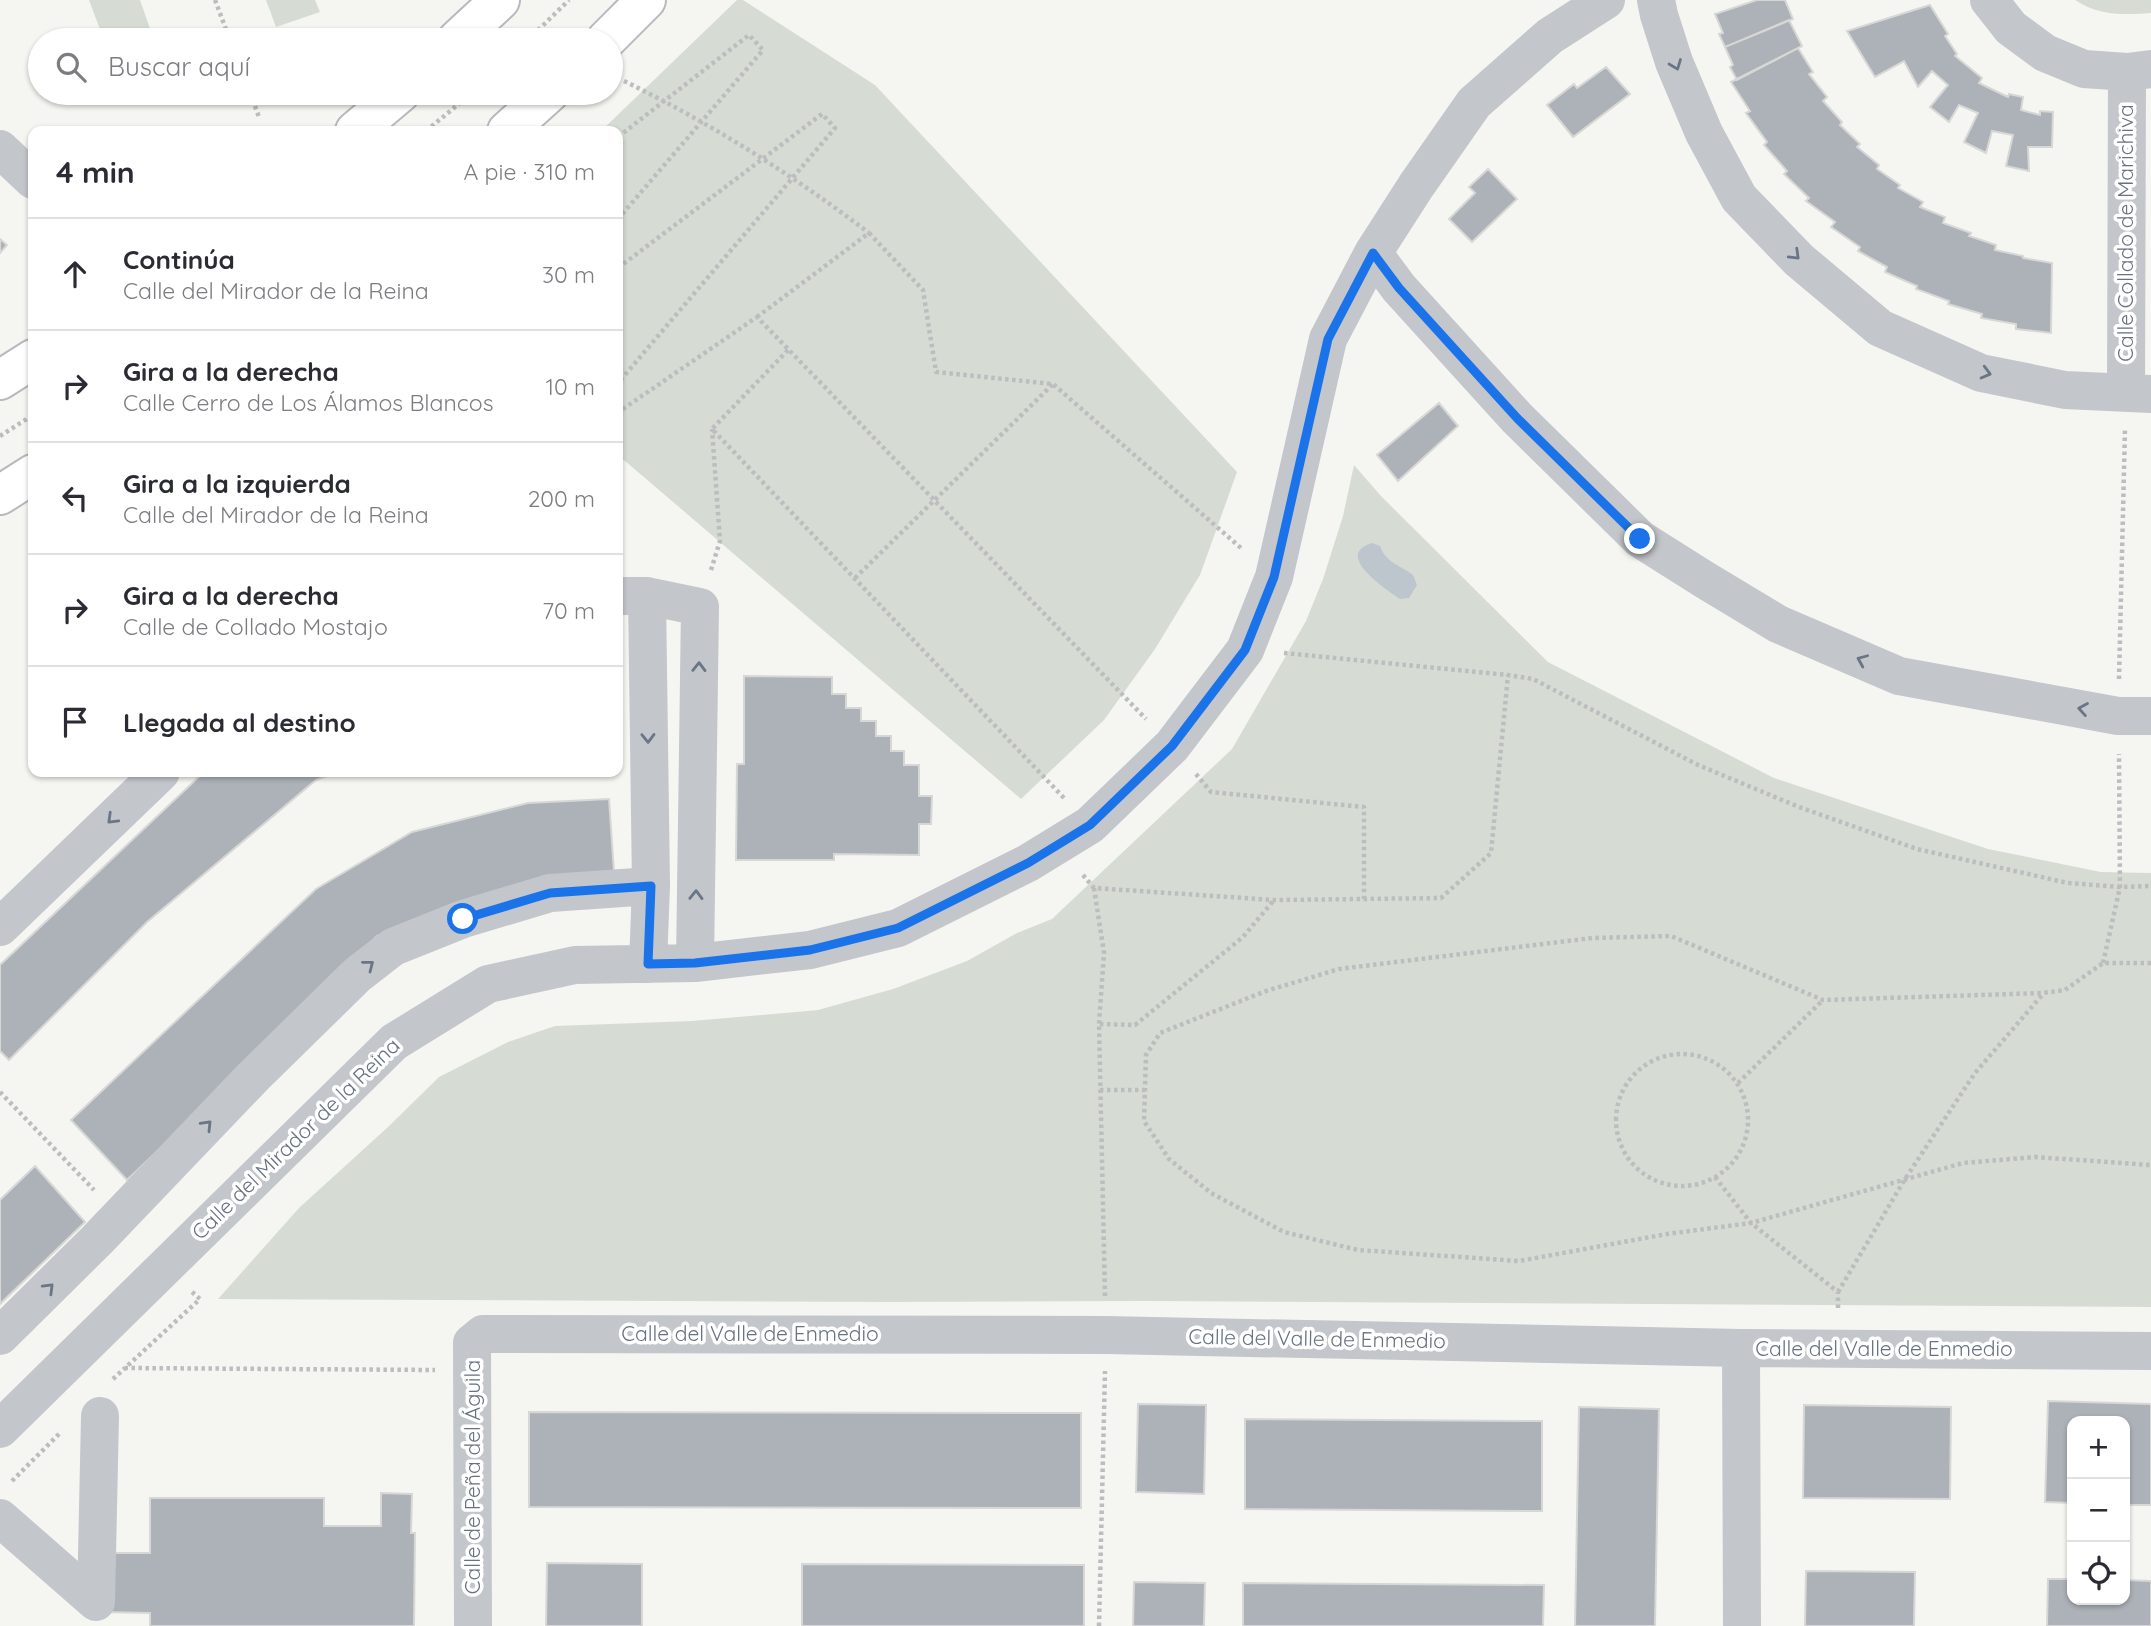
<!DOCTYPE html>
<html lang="es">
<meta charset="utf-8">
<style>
:root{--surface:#fff;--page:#f2f2f3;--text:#2b2b33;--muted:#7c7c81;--line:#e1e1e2}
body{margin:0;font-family:Quicksand,sans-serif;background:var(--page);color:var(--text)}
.controls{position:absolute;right:21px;bottom:21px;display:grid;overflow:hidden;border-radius:14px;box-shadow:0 2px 5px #0004}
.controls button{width:63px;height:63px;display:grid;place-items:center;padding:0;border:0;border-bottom:2px solid var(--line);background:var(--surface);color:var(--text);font:35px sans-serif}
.stop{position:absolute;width:21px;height:21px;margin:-16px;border:5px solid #1a73e8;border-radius:50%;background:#fff}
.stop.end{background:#1a73e8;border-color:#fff;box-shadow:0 2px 7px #0008}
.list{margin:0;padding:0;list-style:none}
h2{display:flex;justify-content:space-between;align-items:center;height:91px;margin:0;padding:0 28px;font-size:30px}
h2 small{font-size:23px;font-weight:400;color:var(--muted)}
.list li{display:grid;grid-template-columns:46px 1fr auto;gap:21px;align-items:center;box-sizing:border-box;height:112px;padding:0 28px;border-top:2px solid var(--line)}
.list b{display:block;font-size:26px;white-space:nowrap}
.list p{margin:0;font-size:23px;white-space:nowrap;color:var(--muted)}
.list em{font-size:23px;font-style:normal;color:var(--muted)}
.icon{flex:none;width:38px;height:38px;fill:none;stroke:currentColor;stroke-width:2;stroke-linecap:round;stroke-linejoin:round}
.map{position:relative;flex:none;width:2151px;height:1626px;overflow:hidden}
.search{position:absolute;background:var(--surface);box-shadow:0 2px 5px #0004;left:28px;top:28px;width:595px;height:77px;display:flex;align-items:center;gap:18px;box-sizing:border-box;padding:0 24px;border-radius:38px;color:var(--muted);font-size:26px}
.panel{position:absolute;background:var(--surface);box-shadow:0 2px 5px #0004;left:28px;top:126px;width:595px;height:651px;border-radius:14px}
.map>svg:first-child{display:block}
.green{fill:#d6dcd3}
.water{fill:#bcc6cc}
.building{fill:#acb2b8;stroke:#d7d7d5;stroke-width:2}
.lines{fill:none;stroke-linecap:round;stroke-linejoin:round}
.secondary-casing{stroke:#b6b9be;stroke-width:42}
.path{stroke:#bbbdbf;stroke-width:4.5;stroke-dasharray:3.5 3.5;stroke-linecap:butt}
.street{stroke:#c3c6ca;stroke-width:38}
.secondary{stroke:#fff;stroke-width:38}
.oneway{stroke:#6a7686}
.route{stroke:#1a73e8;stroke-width:9}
.labels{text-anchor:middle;stroke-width:7;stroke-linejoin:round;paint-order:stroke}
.street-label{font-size:21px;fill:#657282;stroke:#fff}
</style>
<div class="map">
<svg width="2151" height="1626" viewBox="0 0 2151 1626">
<rect width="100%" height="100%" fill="#f5f6f2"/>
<path class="green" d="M89,0h51l14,40h-50z
M266,0h49l5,12 -44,15z
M737,0h6l132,85 362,387 -37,103 -45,74 -51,71 -83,79 -403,-344v-324h-17z
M2075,0h76v13c-28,2 -52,3 -76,-13z
M1354,465l27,31 167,166 226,116 214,71 113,23 50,1v434l-1007,-6 -255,1 -671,-3 81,-91 89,-81 51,-50 69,-35 47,-16 137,-5 126,-11 75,-21 74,-28 50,-28 35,-14 180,-170 74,-128 17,-42 20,-63z"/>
<path class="water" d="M1372,543l8,3c6,17 20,19 33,29l4,10 -8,13 -9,1c-14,-10 -67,-44 -28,-56z"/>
<path class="building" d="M1757,0h28l8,19 -68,28 -6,-13 4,-1 -8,-19z
M1930,5l18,29 -3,2 12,18 -2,2 27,22 -3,5 29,14 1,-3 14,3 -2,13 19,5v-4l13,1 -1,35h-24l1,24 -23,-5 7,-31 -21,-4 -6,22 -22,-11 14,-29 -19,-8 -10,17 -19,-15 18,-22 -16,-14 -14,16 -14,-26 -29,16 -28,-46z
M1789,20l13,26 -65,34 -7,-13 3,-2 -8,-18z
M1798,48l15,24 -4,2 18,23 -4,4 19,21 -2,3 20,19 -3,3 22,18 -2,4 23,16 -2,3 25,14 -3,5 25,10 -2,6 28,10 -2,3 27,9 -1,5 28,6v2l29,5 -1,70 -35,-4v-5l-35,-6 1,-4 -34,-10 1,-3 -33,-12 1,-3 -32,-14 2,-5 -29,-16 2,-4 -29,-20 4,-5 -29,-21 3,-3 -25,-24 3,-3 -23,-26 3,-3 -21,-29 4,-2 -19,-29z
M1606,67l24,27 -57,43 -26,-32 27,-21 3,4z
M1488,169l29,30 -45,43 -23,-23 26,-26 -6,-6z
M0,239l7,6 -7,8z
M1439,403l19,23 -60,55 -21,-26z
M744,676l88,1v17h14v14h15v13h15v15h15v15h13v14h15v31h13l-1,28h-12v31l-85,-1v6h-98l1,-96h7z
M204,772h134l-22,8 -169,142 -138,138 -9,-9v-86z
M609,799l5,73 -237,64 -79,81 -171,163 -56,-60 245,-231 96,-57 116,-29z
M35,1166l50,56 -85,82v-104z
M2048,1401l103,3v101h-26v-84h-53v82l-27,-1z
M1138,1404l68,1 -2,89 -68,-2z
M1804,1405l147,2 -1,92 -147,-1z
M1579,1407l80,2 -4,217h-80z
M529,1412l552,1v95l-552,-1z
M1245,1419l297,2v90l-297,-2z
M381,1493l31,1 -1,39h4l-1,93h-264v-13l-48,-1v-59h48v-55h174v28h57z
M547,1563l95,1v62h-96z
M802,1564l282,1v61h-282z
M1806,1571l109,1 -1,54h-109z
M2048,1579h24v21h53v-20l26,1v45h-104z
M1134,1582l71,1 -1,43h-71z
M1243,1583l301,2 -1,41h-300z"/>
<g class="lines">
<g class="secondary-casing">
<path id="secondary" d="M457,40l43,-40
M606,40l40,-40
M355,131l45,-38
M507,131l42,-38
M0,380l33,-21
M0,495l33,-21"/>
</g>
<path class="path" d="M215,0l15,40
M528,40l41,-40
M624,81c86,42 169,94 245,152
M250,93l9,24
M426,131l46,-38
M618,137l131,-102 14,15 -145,169
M618,268l204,-154 13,14 -217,255
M757,317l112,-84 54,57 13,82 117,12 188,164
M788,350l-76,79 352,369
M618,408l2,3 137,-94 389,402
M0,436l33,-21
M711,570l9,-29 -8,-112
M855,578l198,-194
M1284,653l224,22 25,4 165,86 101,42 118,42 151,34 52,4 31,-1
M2119,679l6,-250
M1196,774l15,18 153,15v92
M1083,875l11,13 180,12 167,-2 50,-45 17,-178
M1094,888l10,65 -5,71
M2103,963l17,-76 -1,-133
M2151,963h-48l-38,27 -22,3 -220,7 -152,-64 -79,2 -253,31 -73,22 -106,42 -14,22 -2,66 25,38 42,34 73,39 74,18 161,11 148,-27 84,-11 212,-60 72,-6 116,8
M1616 1120a66 66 0 1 1 132 0a66 66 0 1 1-132 0Z
M1738,1083l85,-83
M1100,1090h45
M0,1092l94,98
M1715,1177l36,46 87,69v19
M192,1292l8,7 -75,69 310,2
M1838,1292l67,-113 70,-106 68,-79
M1105,1296l-6,-272 36,1 108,-88 31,-37
M113,1379l12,-11
M12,1481l48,-48
M1099,1626l6,-255"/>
<path class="street" d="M1656,0l3,15 15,47 30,71 35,65 60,62 81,68 101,45 84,17 86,4
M1989,0l22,28 34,25 39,16 43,3 24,-3
M0,149l33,31
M1373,253l26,35 118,130 123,121 65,41 73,44 121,52 219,40h33
M2126,393l1,-321
M618,596h29l53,11 -5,356
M647,596l4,290 -3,78
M0,927l161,-155
M0,1336l97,-96 155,-162 105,-103 36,-28 70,-28 87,-26 101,-7
M1741,1348l1,278
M0,1429l394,-387 94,-58 87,-19 120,-2 115,-13 88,-22 130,-65 62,-38 82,-79 73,-96 29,-73 54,-238 45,-86 43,-67 58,-83 76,-67 56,-36
M0,1518l96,84 4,-186
M473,1626l-1,-283 11,-9 623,1 635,13 410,3"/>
<use href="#secondary" class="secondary"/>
</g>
<defs><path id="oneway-chevron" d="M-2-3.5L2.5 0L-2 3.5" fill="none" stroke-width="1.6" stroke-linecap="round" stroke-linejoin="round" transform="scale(1.75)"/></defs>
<g class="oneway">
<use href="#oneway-chevron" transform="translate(1676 65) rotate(69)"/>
<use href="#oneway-chevron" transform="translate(1795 255) rotate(44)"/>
<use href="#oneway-chevron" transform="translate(1986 373) rotate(15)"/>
<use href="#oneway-chevron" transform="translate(1862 660) rotate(-157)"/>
<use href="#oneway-chevron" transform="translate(699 667) rotate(-89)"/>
<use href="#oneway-chevron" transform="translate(2083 709) rotate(-170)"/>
<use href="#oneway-chevron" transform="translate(648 738) rotate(89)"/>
<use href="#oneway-chevron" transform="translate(112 819) rotate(136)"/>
<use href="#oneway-chevron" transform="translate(696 895) rotate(-89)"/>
<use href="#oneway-chevron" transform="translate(369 965) rotate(-38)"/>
<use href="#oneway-chevron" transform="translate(207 1125) rotate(-46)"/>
<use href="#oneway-chevron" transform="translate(49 1288) rotate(-45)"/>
</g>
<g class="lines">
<path class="route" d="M463,919l87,-26 101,-7 -3,78 47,-1 115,-13 88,-22 130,-65 62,-38 82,-79 73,-96 29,-73 54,-238 45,-86 26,35 118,130 123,121"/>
</g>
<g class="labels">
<g class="street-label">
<text transform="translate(2126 233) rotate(-90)" y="7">Calle Collado de Marichiva</text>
<text transform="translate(296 1139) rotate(-44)" y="7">Calle del Mirador de la Reina</text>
<text x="750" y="1341">Calle del Valle de Enmedio</text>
<text transform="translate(1317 1339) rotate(1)" y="7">Calle del Valle de Enmedio</text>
<text x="1884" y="1356">Calle del Valle de Enmedio</text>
<text transform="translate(473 1477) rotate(-90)" y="7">Calle de Peña del Águila</text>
</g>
</g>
</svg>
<div class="controls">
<button>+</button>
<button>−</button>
<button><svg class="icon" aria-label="locate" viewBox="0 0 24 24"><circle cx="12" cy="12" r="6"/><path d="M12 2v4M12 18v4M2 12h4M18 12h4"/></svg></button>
</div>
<div class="stop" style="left:463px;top:919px"></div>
<div class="stop end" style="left:1640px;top:539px"></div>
<div class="search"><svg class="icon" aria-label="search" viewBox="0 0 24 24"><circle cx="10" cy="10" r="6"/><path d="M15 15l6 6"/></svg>Buscar aquí</div>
<section class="panel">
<h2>4 min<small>A pie · 310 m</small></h2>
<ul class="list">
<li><svg class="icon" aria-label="ahead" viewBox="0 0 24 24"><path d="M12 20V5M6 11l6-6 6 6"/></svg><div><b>Continúa</b><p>Calle del Mirador de la Reina</p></div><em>30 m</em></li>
<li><svg class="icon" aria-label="right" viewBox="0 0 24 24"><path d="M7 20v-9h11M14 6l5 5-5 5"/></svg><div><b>Gira a la derecha</b><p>Calle Cerro de Los Álamos Blancos</p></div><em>10 m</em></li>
<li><svg class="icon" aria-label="left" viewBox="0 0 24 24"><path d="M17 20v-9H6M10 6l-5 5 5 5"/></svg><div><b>Gira a la izquierda</b><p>Calle del Mirador de la Reina</p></div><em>200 m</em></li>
<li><svg class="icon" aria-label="right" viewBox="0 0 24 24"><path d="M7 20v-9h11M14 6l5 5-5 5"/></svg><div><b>Gira a la derecha</b><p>Calle de Collado Mostajo</p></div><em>70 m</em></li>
<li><svg class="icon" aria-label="arrive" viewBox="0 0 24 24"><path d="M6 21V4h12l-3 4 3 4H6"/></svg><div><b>Llegada al destino</b></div></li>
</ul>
</section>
</div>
